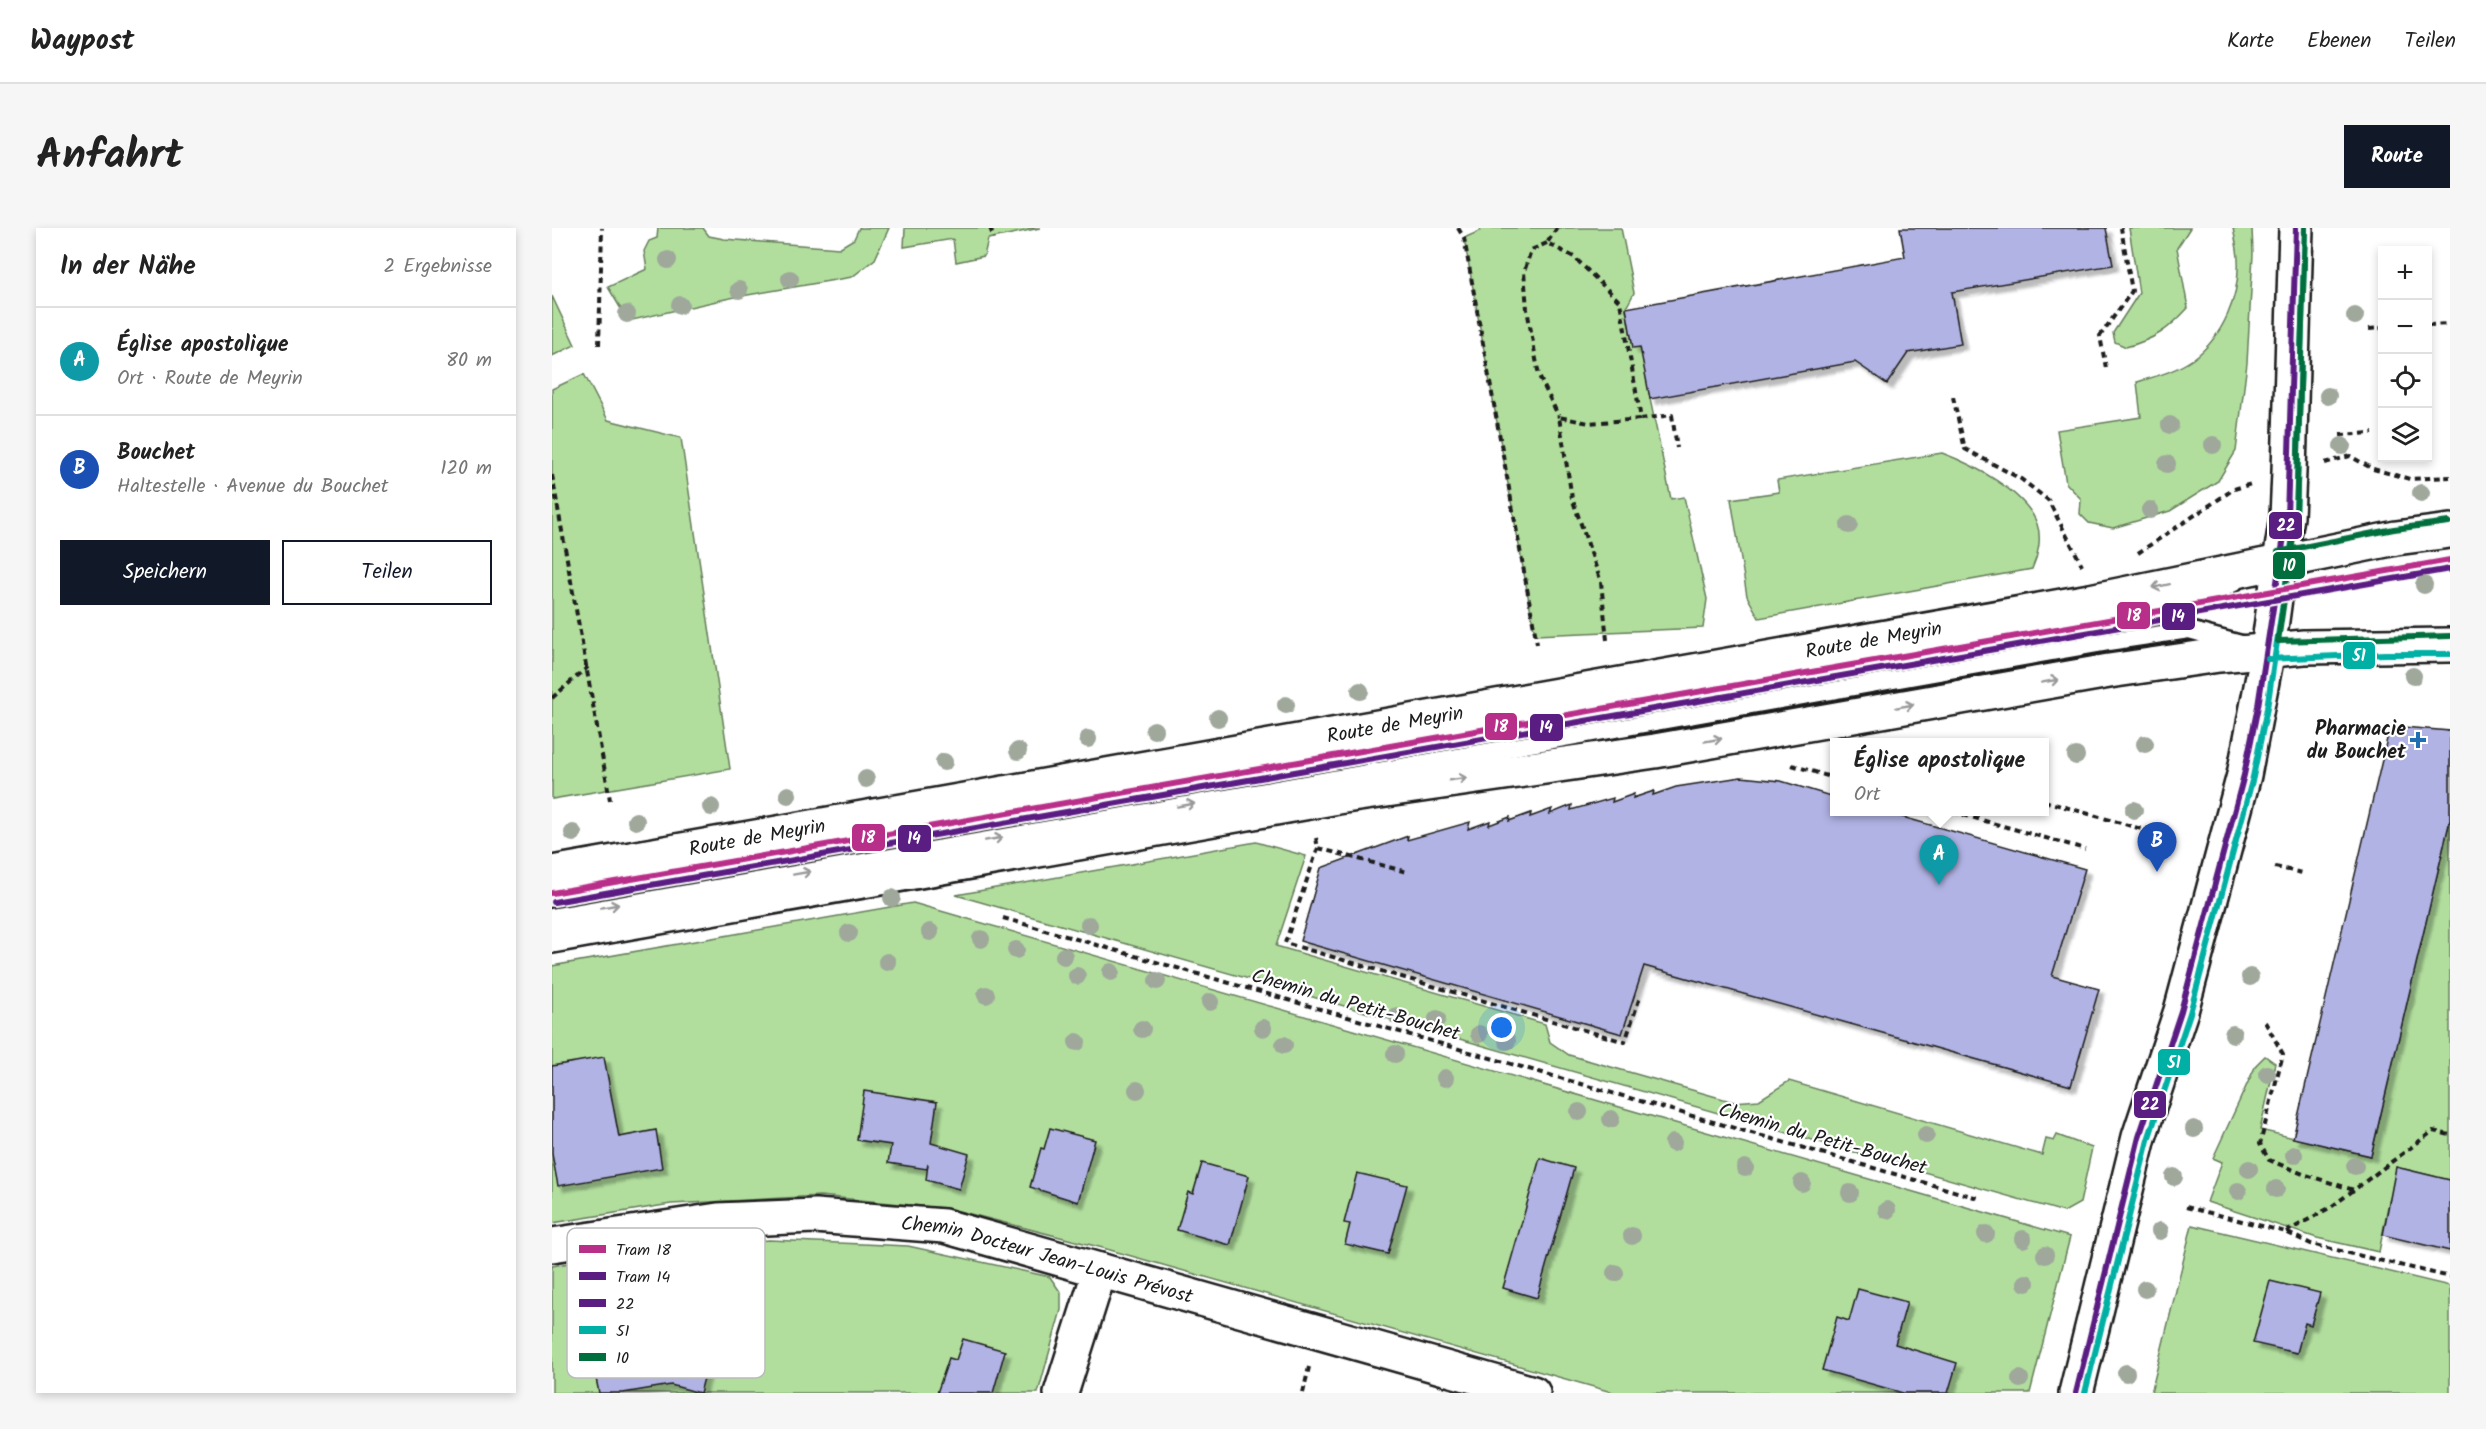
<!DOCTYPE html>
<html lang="de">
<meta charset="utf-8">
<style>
:root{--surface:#fff;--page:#f6f6f6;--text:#222;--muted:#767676;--line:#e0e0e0;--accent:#111827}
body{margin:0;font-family:Kalam,sans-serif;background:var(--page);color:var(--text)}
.controls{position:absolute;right:18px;top:18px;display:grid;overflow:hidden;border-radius:0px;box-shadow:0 3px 9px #0003}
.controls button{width:54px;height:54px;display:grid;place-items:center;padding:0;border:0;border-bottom:2px solid var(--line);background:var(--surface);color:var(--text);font:30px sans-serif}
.you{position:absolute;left:950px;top:800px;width:21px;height:21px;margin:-15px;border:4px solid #fff;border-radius:50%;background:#1a73e8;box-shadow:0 0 0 9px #1a73e833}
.badge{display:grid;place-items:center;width:39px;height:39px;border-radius:50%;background:var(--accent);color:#fff;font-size:20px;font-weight:700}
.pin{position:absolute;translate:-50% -50px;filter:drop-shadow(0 2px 3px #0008)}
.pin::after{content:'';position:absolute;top:32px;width:21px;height:18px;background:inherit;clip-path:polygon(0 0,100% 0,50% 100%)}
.popup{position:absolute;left:1278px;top:510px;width:219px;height:78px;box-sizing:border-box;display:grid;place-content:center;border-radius:0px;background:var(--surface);filter:drop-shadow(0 2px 4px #0005);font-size:20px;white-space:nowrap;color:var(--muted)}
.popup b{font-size:22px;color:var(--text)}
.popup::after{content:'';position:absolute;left:50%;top:100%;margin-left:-12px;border:12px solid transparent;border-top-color:var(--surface)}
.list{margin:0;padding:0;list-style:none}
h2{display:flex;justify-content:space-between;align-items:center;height:78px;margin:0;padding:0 24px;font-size:26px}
h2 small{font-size:20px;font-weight:400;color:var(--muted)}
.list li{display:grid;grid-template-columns:39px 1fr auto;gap:18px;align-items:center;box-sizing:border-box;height:108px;padding:0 24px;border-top:2px solid var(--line)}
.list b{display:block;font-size:22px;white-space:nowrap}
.list p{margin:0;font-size:20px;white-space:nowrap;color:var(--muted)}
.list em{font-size:20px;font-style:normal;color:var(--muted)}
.actions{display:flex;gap:12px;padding:18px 24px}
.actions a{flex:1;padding:14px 0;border:2px solid var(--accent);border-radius:0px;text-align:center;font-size:21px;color:var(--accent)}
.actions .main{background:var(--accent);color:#fff}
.icon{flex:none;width:33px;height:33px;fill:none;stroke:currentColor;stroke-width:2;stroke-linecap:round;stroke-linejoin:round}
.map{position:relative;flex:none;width:1898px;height:1165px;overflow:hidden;border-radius:0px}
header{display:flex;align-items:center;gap:36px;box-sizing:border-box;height:84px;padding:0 30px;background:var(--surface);border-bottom:2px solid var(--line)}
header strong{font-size:28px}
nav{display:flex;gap:33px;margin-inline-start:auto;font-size:21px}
.intro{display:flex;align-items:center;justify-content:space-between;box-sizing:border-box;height:144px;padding:0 36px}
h1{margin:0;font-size:42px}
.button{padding:15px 27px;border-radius:0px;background:var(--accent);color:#fff;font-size:21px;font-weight:700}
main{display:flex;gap:36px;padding:0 36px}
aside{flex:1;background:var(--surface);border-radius:0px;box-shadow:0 3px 9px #0003}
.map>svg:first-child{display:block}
.green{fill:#b1de9d;stroke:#667d5c;stroke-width:1.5}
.building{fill:#b1b3e4;stroke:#1c1c1c;stroke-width:1.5;filter:url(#shadow)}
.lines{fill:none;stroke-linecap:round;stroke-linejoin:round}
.service-casing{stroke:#1c1c1c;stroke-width:21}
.minor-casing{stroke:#1c1c1c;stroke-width:38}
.tertiary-casing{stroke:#1c1c1c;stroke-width:38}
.secondary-casing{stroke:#1c1c1c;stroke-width:38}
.primary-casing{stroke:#1c1c1c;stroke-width:38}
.path{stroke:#1c1c1c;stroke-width:4;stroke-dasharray:6 4.5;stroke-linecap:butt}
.service{stroke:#fff;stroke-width:16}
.minor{stroke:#fff;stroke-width:33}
.tertiary{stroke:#fff;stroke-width:33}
.secondary{stroke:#fff;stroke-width:33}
.primary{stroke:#fff;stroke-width:33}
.bus-1-casing{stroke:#fff;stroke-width:10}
.bus-2-casing{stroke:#fff;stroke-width:10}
.bus-3-casing{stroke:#fff;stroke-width:10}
.bus-1{stroke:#5a1e82;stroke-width:6}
.bus-2{stroke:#00b0a4;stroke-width:6}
.bus-3{stroke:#006e3d;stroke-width:6}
.tram-1-casing{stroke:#fff;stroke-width:10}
.tram-2-casing{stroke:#fff;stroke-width:10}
.tram-1{stroke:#b82f89;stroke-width:6}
.tram-2{stroke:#5a1e82;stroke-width:6}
.tree{fill:#9fa89b}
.oneway{stroke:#999}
.poi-dot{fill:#1f6fb2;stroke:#fff;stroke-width:2}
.labels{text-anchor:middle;stroke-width:4.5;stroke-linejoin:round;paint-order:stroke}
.street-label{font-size:20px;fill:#1c1c1c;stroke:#fff}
.poi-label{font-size:20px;font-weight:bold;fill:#1c1c1c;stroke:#fff;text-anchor:end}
.key{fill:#fff;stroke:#bbb;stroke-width:1.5}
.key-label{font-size:16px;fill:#1c1c1c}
.line-badge{stroke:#fff;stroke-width:2}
.badge-label{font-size:16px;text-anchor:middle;font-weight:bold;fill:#fff}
</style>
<header>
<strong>Waypost</strong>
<nav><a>Karte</a><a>Ebenen</a><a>Teilen</a></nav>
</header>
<div class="intro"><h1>Anfahrt</h1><a class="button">Route</a></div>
<main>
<aside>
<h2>In der Nähe<small>2 Ergebnisse</small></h2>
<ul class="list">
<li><span class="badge" style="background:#0f9aa8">A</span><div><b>Église apostolique</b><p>Ort · Route de Meyrin</p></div><em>80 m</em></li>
<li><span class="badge" style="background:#1a4fb4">B</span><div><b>Bouchet</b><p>Haltestelle · Avenue du Bouchet</p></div><em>120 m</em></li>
</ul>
<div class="actions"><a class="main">Speichern</a><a>Teilen</a></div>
</aside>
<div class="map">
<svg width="1898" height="1165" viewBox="0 0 1898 1165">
<defs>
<filter id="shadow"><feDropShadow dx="5.5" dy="5.5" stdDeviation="1.5" flood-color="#0004"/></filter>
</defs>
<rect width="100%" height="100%" fill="#fff"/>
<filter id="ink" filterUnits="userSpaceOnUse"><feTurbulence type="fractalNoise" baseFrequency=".0167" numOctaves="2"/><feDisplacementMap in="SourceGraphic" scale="12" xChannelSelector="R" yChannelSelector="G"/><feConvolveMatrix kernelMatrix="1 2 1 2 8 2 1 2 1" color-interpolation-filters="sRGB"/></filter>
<g filter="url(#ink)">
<path class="green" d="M106,0h45l6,8 15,3 115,9 15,-9 5,-11h30l-14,31 -23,18 -122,21 -102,23 -20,-34 39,-18 -3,-18 5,-10 8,-3z
M353,0h135l-52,11 -4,17 -28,6 -3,-23 -49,8z
M929,0h140l13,65 -8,15 7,39h11l6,52 21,100 13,-2 23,102 -4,29 -168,7 -71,-397 16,-7z
M1577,0h61l-13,20 11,60c-20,22 -33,31 -62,39l-11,-5 -2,-9 26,-40z
M1681,0h19l1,26 -6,109 -11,88 -18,30 -48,30 -57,17 -24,-5 -9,-9 1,-15 -15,-16 -9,-53 84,-13 -4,-35c20,-6 39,-11 56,-23 30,-22 47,-63 45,-99 0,-10 -3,-21 -5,-32z
M0,68l23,49 -23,11z
M32,146l24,46 73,18 49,331 -178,30v-410z
M1390,225c30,11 84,39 95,71 5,14 1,32 -5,45l-273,49 -12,-22 -16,-97 48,-7 -2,-12z
M1898,592v360l-45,-11 -16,32 -10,51 -62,-14 -110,-36 15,-40 -9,-4 43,-93 9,-9 10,7 -15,67 111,26z
M704,614l50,14 -30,90 269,78 5,18 19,13 165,47 25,-2 30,-19 253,74 4,-16 8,2 3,-6 35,13 -12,55 -16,9 -1108,-317z
M361,675l1157,334 -40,156h-415l-512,-145 -152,-39 -131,-13 -149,8 -119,19v-257z
M1640,997l258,61v107h-299z
M217,1012l139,6 142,31 11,16v17l-23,83h-486v-127l81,-14z"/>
<path class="building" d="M1348,0h206l7,37 -161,27 9,52 -53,9 -21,31 -32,-22 -205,37 -10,-52 -7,1 -7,-40 279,-51z
M1838,498l60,5v89l-79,336 -78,-18z
M1189,549l40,4 53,16v15h51l200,57 -33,107 47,13 -28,97 -427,-120 -22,68 -322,-93 21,-73 87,-32 -1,4 63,-18 -2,7 22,-8 -1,4 21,-8 -1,4 22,-8 -1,4 22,-8 -2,5 22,-9 -1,5 42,-12 -1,4 22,-8 -1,4 21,-7 -1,4 23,-8z
M52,829l15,80 37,-7 6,38 -104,18 -6,-32v-88z
M312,863l73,11 -6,41 38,11 -10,35 -33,-9 2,-16 -1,5 -39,-6 3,-18 -34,-5z
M498,900l45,12 -17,62 -48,-15 11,-39 3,1z
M988,930l34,10 -37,130 -34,-10z
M650,935l47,13 -19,69 -53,-15 11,-38 5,2z
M1844,939l54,13v71l-67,-16z
M805,945l50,12 -19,69 -43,-10 5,-20 -6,-1z
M1718,1053l50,12 -9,32 -6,-2 -8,30 -44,-10z
M1306,1061l49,13 -12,42 62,19 -9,30h-45l-81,-23 15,-53 12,4z
M411,1111l42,12 -12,42h-56l12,-35 7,2z
M106,1112l1,6 50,13 -9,34 -29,-8 -48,8h-24l-8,-39 23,-4v-3z"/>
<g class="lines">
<g class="service-casing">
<path id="service" d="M0,665l1634,-288 48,-22
M0,689l1556,-275 81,-12 52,14"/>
</g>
<g class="minor-casing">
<g id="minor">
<path id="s1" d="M0,1017l166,-25 97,-4 129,10 589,167"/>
<path d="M509,1165l39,-123"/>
</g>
</g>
<g class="tertiary-casing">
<path id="tertiary" d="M1524,1165l63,-256 42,-126 63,-236 24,-125"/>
</g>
<g class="secondary-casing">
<path id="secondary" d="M1728,333l7,-44 2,-45 7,-244"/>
</g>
<g class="primary-casing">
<g id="primary">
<path d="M1716,422l12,-89"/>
<path id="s2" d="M0,645l1538,-272 306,-63 54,-7"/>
<path d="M0,708l786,-139 317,-46 454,-80 110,-16 85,-8 146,-2"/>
</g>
</g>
<path class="path" d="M438,0l4,10
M906,0l6,10 73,406
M1005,0l-10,15 27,14 46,45 21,117 31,-4 5,33
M995,15l-16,7 -7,22 3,37 12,67 20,41
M1876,97l22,-1
M1817,101l13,-1
M47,117l3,-117
M1554,140l-6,-32 32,-45 -11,-63
M1401,169l12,52 56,30 27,21 34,65
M1788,207l33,-2
M1773,235l25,-7 23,13 37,10 40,-2
M0,247l58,325
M1586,325l96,-64 17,-5
M1055,412l-6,-58 -29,-84 -13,-81 30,6 52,-4
M0,470l36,-31
M1240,537l42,13
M1492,573l122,35
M1401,584l132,37
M764,610l2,10 89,24
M766,620l-33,95 340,99 15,-45
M1723,639l27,6
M451,690l975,280
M1713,794l18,32 -23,90 9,16 34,14 51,16
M1634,979l100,25 25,12 139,33
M1734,1004l45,-25 102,-76 17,4
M751,1165l6,-26"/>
<use href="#service" class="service"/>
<use href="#minor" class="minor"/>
<use href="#tertiary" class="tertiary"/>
<use href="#secondary" class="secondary"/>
<use href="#primary" class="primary"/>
<g class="bus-1-casing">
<path id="bus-1" d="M1524,1165l63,-256 42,-126 63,-236 14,-69 29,-189 9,-289"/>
</g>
<g class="bus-2-casing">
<path id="bus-2" d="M1716,431l117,-5h65
M1533,1165l63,-253 42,-127 63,-236 14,-69 29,-191 9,-289"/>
</g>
<g class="bus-3-casing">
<path id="bus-3" d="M1753,0l-9,289 -18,124 172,-5
M1726,324l116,-23 55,-7"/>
</g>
<use href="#bus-1" class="bus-1"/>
<use href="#bus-2" class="bus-2"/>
<use href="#bus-3" class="bus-3"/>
<g class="tram-1-casing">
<path id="tram-1" d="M0,665l1898,-333"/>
</g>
<g class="tram-2-casing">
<path id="tram-2" d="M2,674l1896,-333"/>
</g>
<use href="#tram-1" class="tram-1"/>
<use href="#tram-2" class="tram-2"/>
</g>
<g class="tree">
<circle cx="116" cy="32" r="9"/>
<circle cx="238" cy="51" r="9"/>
<circle cx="187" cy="62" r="9"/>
<circle cx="128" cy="77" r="9"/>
<circle cx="75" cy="86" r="9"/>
<circle cx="1803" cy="88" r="9"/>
<circle cx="1776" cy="168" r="9"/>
<circle cx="1618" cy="197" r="9"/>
<circle cx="1661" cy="217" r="9"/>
<circle cx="1790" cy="218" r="9"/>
<circle cx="1615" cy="236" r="9"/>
<circle cx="1869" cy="265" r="9"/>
<circle cx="1598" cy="282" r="9"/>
<circle cx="1297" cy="297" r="9"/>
<circle cx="1872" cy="357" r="9"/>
<circle cx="1861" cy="448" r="9"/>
<circle cx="808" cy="463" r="9"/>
<circle cx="734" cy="477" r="9"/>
<circle cx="666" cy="490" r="9"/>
<circle cx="602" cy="502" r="9"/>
<circle cx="536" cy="511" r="9"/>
<circle cx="1593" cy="516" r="9"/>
<circle cx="466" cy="523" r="9"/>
<circle cx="1524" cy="528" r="9"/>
<circle cx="392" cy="534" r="9"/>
<circle cx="314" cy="551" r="9"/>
<circle cx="236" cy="567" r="9"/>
<circle cx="159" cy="579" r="9"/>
<circle cx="1582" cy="582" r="9"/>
<circle cx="84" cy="593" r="9"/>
<circle cx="21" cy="605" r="9"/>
<circle cx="340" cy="670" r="9"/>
<circle cx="537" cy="697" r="9"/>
<circle cx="378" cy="704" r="9"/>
<circle cx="297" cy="705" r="9"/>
<circle cx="429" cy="711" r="9"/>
<circle cx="464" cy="722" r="9"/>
<circle cx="512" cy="728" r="9"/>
<circle cx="335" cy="734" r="9"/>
<circle cx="559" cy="744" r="9"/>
<circle cx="525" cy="748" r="9"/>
<circle cx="1698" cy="749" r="9"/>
<circle cx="605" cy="753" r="9"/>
<circle cx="434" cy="767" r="9"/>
<circle cx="658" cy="774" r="9"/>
<circle cx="845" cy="788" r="9"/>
<circle cx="885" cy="791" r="9"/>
<circle cx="711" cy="800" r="9"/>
<circle cx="590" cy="801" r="9"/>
<circle cx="927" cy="806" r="9"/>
<circle cx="1681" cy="806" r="9"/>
<circle cx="955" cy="813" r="9"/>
<circle cx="525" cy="814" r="9"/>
<circle cx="732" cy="817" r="9"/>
<circle cx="843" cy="826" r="9"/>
<circle cx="1715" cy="846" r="9"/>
<circle cx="893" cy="850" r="9"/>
<circle cx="585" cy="862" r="9"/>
<circle cx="1027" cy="884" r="9"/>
<circle cx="1059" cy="891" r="9"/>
<circle cx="1642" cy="901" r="9"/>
<circle cx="1374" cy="907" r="9"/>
<circle cx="1121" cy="915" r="9"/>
<circle cx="1742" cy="927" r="9"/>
<circle cx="1803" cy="938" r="9"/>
<circle cx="1193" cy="940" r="9"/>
<circle cx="1697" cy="941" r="9"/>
<circle cx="1622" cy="949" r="9"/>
<circle cx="1250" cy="955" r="9"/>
<circle cx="1724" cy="961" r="9"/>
<circle cx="1686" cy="963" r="9"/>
<circle cx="1298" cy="965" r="9"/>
<circle cx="1335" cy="982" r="9"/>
<circle cx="1608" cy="1003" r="9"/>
<circle cx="1434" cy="1006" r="9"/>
<circle cx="1080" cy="1008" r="9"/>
<circle cx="1471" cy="1011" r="9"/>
<circle cx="1493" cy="1027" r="9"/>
<circle cx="1063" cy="1045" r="9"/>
<circle cx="1474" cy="1055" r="9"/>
<circle cx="1593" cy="1061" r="9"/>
<circle cx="1574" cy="1145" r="9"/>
<circle cx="1468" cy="1151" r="9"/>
</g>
<defs><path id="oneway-shaft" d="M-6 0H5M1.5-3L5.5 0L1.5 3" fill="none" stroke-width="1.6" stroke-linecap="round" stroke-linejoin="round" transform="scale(1.5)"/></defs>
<g class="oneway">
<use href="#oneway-shaft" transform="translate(1609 358) rotate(168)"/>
<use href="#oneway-shaft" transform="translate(1498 453) rotate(-10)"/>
<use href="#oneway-shaft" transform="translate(1353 478) rotate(-10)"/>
<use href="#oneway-shaft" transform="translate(1161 512) rotate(-10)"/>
<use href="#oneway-shaft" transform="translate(906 551) rotate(-8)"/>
<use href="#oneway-shaft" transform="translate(634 577) rotate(-10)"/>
<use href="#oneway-shaft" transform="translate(442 611) rotate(-10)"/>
<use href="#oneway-shaft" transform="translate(250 645) rotate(-10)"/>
<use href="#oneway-shaft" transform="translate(58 678) rotate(-10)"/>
</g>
</g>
<path class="poi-dot" d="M1863 503h6v6h6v6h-6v6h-6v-6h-6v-6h6z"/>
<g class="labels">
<g class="street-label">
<text dy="7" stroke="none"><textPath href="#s2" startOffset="1342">Route de Meyrin</textPath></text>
<text dy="7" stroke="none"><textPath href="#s2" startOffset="856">Route de Meyrin</textPath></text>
<text dy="7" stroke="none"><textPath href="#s2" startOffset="208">Route de Meyrin</textPath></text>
<text transform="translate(804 776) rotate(16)" y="7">Chemin du Petit-Bouchet</text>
<text transform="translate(1271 910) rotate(16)" y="7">Chemin du Petit-Bouchet</text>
<text dy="7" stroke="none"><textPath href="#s1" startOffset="502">Chemin Docteur Jean-Louis Prévost</textPath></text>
</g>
<g class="poi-label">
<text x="1854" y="507">Pharmacie<tspan x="1854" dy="23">du Bouchet</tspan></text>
</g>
</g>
<rect x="15" y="1000" width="198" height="150" rx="9" class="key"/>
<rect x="27" y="1017" width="27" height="8" fill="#b82f89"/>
<rect x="27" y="1044" width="27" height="8" fill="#5a1e82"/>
<rect x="27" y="1071" width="27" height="8" fill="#5a1e82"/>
<rect x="27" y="1098" width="27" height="8" fill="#00b0a4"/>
<rect x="27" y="1125" width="27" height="8" fill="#006e3d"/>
<g class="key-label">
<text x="64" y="1027">Tram 18</text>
<text x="64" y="1054">Tram 14</text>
<text x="64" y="1081">22</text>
<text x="64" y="1108">51</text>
<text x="64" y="1135">10</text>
</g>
<g class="line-badge">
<rect x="1716" y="283" width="35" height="29" rx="6" fill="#5a1e82"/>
<rect x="1720" y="323" width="34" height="29" rx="6" fill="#006e3d"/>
<rect x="1564" y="373" width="35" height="29" rx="6" fill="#b82f89"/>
<rect x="1609" y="374" width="35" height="29" rx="6" fill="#5a1e82"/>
<rect x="1790" y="413" width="34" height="29" rx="6" fill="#00b0a4"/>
<rect x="932" y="484" width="34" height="29" rx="6" fill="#b82f89"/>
<rect x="977" y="485" width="35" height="29" rx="6" fill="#5a1e82"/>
<rect x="299" y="595" width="35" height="29" rx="6" fill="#b82f89"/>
<rect x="345" y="596" width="35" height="29" rx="6" fill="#5a1e82"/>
<rect x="1605" y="820" width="34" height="28" rx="6" fill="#00b0a4"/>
<rect x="1581" y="862" width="34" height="29" rx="6" fill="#5a1e82"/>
</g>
<g class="badge-label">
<text x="1734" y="303">22</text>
<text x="1737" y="343">10</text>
<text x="1582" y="393">18</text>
<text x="1626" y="394">14</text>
<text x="1807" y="433">51</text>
<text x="949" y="504">18</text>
<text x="994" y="505">14</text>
<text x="316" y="615">18</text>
<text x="362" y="616">14</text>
<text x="1622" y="840">51</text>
<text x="1598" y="882">22</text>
</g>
</svg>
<div class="controls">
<button>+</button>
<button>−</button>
<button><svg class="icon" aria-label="locate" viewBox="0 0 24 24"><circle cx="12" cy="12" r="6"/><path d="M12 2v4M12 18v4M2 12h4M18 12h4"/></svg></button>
<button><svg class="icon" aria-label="layers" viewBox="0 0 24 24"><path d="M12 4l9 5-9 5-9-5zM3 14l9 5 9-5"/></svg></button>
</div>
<div class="you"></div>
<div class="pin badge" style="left:1387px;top:657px;background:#0f9aa8">A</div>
<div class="popup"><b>Église apostolique</b>Ort</div>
<div class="pin badge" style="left:1605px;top:644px;background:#1a4fb4">B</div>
</div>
</main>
